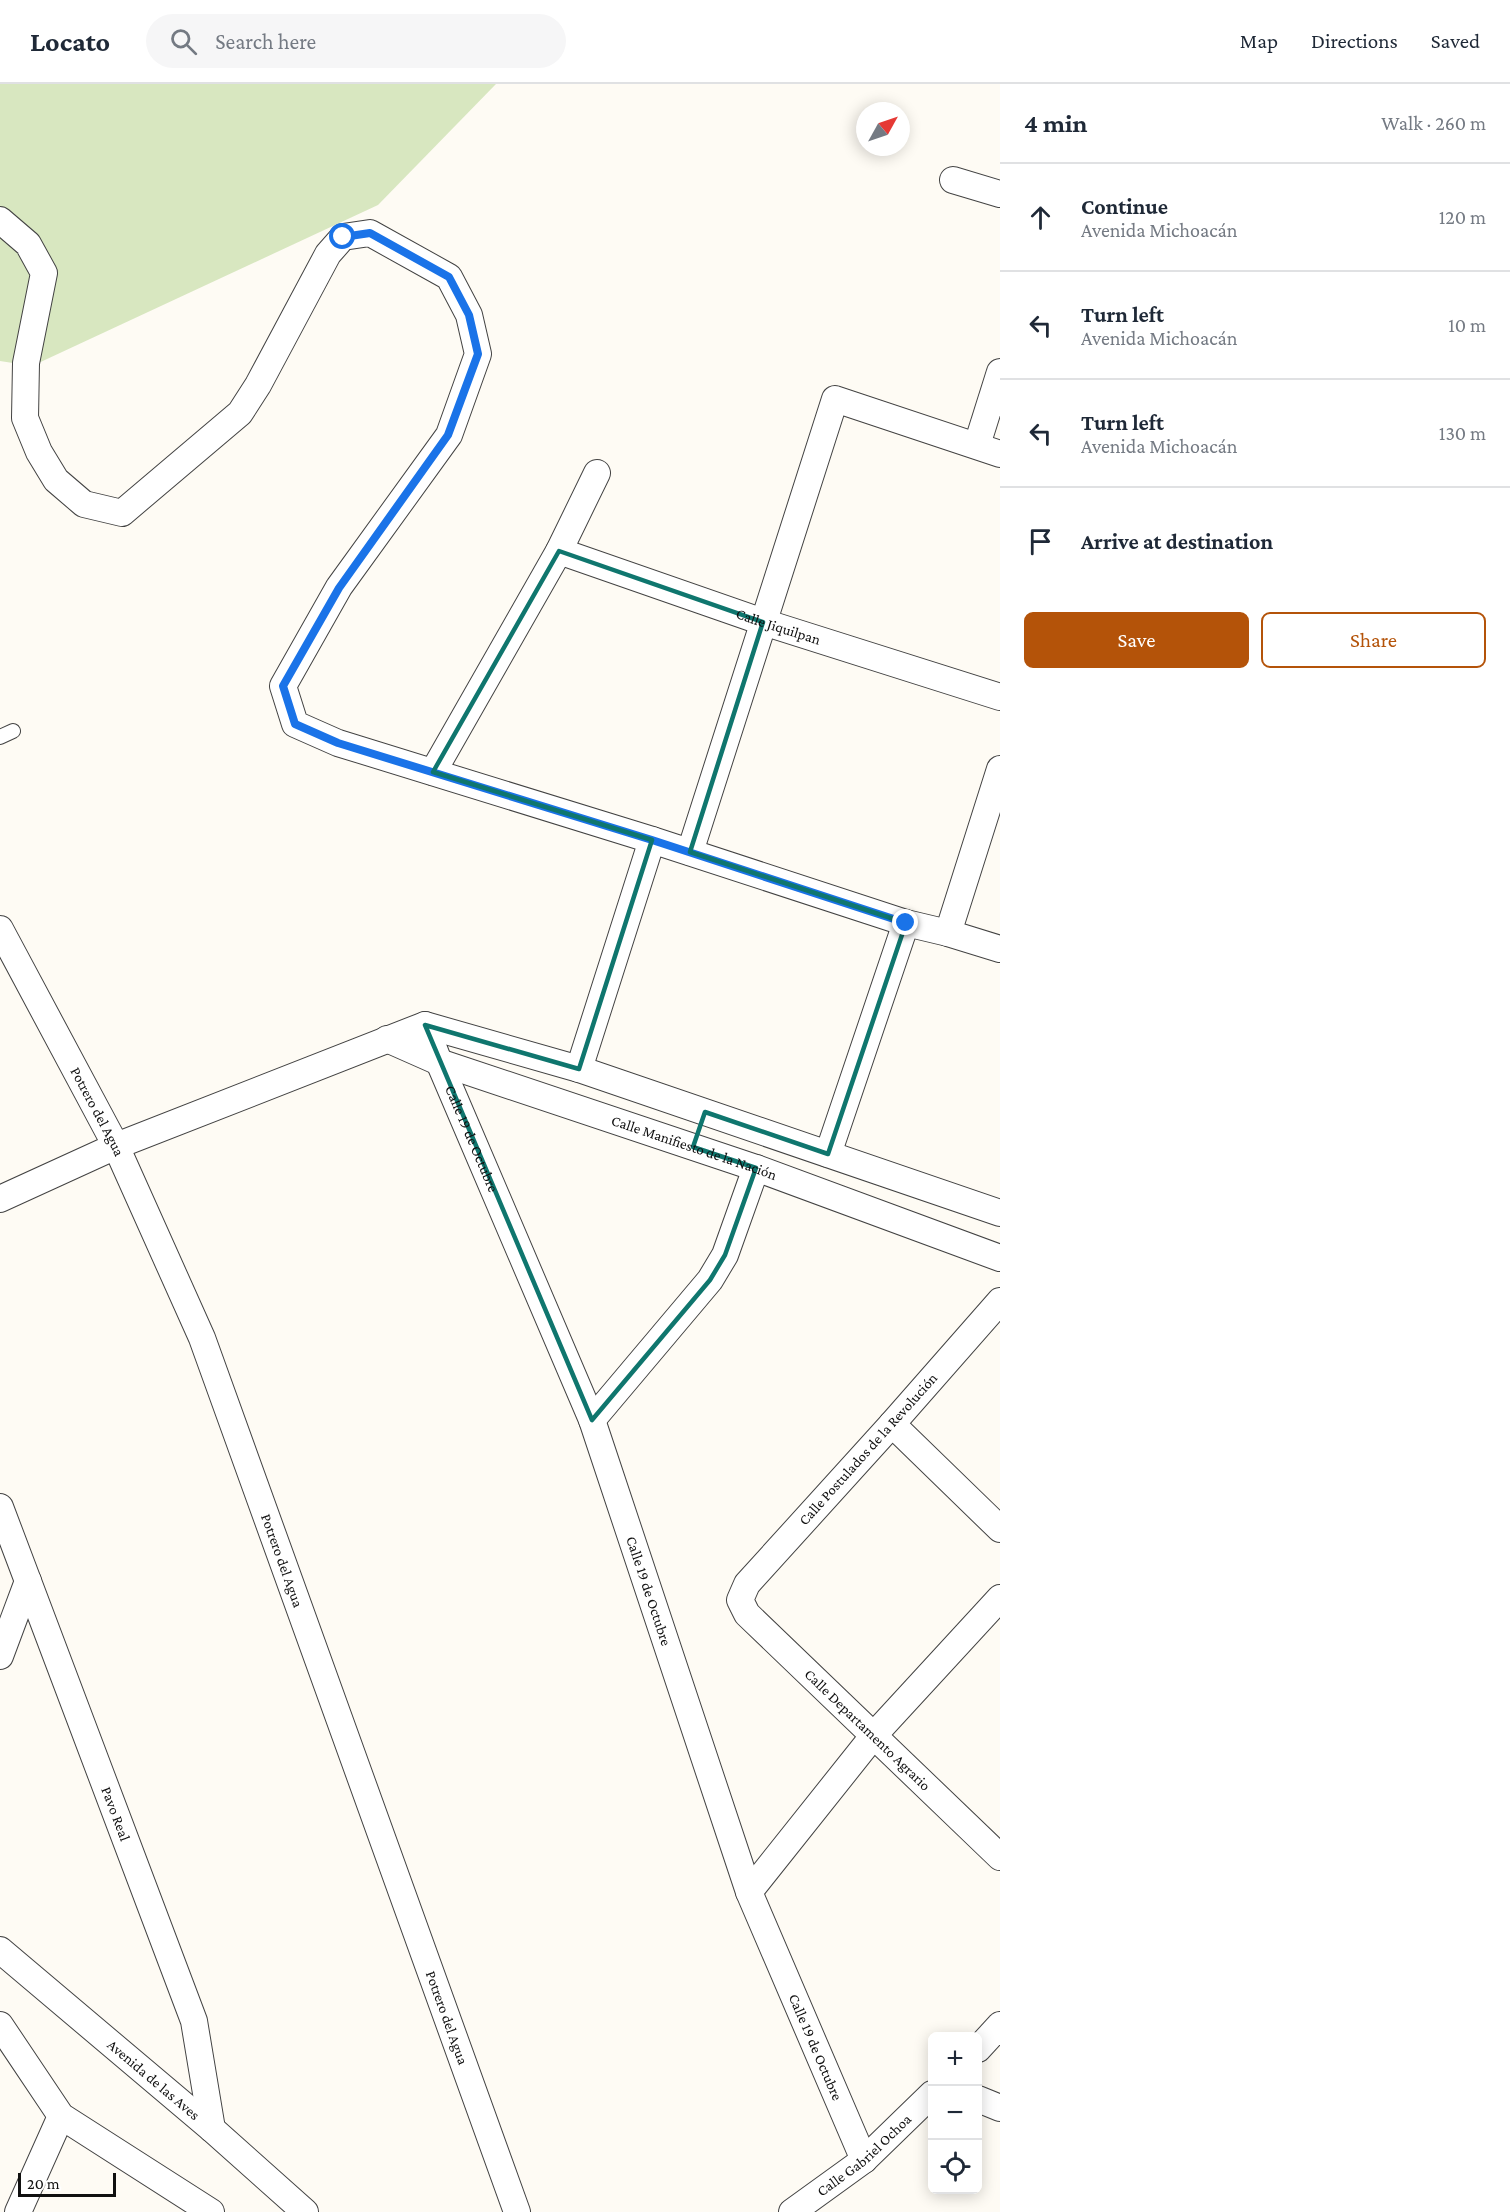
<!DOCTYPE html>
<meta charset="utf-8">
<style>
:root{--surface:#fff;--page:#f6f6f7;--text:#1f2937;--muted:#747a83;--line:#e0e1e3;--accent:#b45309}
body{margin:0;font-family:"Crimson Pro",serif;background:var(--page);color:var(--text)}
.controls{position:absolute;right:18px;bottom:18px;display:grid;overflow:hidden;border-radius:9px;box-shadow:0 3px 15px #0003}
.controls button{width:54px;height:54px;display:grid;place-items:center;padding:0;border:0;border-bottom:2px solid var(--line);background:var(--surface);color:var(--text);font:30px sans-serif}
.compass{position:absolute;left:856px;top:18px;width:54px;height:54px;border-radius:50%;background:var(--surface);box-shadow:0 3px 15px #0003;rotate:50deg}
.scale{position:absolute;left:18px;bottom:15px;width:98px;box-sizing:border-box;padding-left:6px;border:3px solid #101010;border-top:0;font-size:16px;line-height:21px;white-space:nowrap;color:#101010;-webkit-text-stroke:4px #fff;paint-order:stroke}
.stop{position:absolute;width:18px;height:18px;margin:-14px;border:4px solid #1a73e8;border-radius:50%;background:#fff}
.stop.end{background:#1a73e8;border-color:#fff;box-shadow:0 2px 6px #0008}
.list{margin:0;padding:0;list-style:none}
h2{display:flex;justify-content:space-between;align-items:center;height:78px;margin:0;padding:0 24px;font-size:26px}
h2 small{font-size:20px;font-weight:400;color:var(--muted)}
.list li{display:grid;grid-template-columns:39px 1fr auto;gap:18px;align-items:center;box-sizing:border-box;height:108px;padding:0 24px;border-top:2px solid var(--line)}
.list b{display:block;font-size:22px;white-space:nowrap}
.list p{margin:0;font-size:20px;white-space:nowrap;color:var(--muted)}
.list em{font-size:20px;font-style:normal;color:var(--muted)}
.actions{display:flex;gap:12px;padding:18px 24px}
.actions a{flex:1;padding:14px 0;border:2px solid var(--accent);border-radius:9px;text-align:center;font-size:21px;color:var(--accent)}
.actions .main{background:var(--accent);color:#fff}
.icon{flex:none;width:33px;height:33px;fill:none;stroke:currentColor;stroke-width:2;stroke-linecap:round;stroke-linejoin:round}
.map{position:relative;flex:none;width:1000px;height:2128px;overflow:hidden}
header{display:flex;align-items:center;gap:36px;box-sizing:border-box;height:84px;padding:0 30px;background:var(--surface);border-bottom:2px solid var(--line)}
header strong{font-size:28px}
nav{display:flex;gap:33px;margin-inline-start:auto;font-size:21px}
.search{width:420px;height:54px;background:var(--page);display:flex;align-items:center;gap:15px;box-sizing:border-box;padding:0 21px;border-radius:33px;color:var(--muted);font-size:22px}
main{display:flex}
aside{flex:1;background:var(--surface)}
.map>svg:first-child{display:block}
.green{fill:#d8e7c0}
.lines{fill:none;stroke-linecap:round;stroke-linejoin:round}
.lane-casing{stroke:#434343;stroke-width:16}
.street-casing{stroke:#434343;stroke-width:28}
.lane{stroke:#fff;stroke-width:14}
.street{stroke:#fff;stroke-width:26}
.route{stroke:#1a73e8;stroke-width:8}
.marked{fill:none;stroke:#0f766e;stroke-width:4.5;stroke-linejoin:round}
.labels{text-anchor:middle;stroke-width:6;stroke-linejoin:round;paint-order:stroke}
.street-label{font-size:15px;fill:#101010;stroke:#fff}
</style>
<header>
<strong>Locato</strong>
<div class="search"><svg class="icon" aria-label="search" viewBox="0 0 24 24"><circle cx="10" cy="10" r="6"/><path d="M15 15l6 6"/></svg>Search here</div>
<nav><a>Map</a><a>Directions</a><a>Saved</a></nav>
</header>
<main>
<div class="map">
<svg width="1000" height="2128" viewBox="0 0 1000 2128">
<rect width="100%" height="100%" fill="#fefbf4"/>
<path class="green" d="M0,0h496l-118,121 -346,161 -32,-5z"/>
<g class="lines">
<g class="lane-casing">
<path id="lane" d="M0,653l13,-6"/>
</g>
<g class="street-casing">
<g id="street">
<path d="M953,96l47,14"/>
<path d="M0,136l28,24 16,29 -18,90 -1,55 14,34 17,28 28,24 38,9 118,-100 18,-28 70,-131 15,-17 27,-4 79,44 20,38 9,39 -29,81 -110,152 -56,99 12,38 43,19 314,97 254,83 42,10 52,16"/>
<path d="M977,361l23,-73"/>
<path id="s1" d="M559,467l204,71 237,75"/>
<path d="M433,688l126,-221 38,-78"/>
<path d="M690,768l145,-453 165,55"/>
<path id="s2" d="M0,845l116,217 86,192 315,874"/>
<path d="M948,849l52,-164"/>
<path id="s3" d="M425,941l14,37 153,358 157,472 115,268"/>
<path id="s4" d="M387,955l52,23 317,106 244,90"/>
<path d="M579,985l73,-229"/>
<path d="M828,1070l78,-231"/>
<path d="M0,1115l116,-53 309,-121 154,44 421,144"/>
<path id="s5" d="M1000,1217l-108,123 -145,160 -7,16 7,14 253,243"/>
<path d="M592,1336l118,-140 15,-25 31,-87"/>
<path d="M892,1340l108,105"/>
<path id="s6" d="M0,1423l194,514 18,108"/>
<path d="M0,1572l28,-75"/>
<path d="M749,1808l125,-157 126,-137"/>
<path id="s7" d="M0,1866l212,179 93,83"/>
<path d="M0,1941l61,91 150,96"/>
<path d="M978,1965l22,-24"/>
<path d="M978,2015l22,9"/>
<path d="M18,2128l43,-96"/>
<path id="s8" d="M792,2128l72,-52 68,-66"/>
</g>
</g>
<use href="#lane" class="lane"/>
<use href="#street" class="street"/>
</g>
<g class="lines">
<path class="route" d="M343,153l27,-4 79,44 20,38 9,39 -30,81 -109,153 -56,98 12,38 43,19 314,97 254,83"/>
</g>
<path class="marked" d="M559,467l204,71 -73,230 216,71 -78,231 -123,-42 -12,35 63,21 -31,87 -15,25 -118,140 -167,-395 154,44 73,-229 -219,-68z"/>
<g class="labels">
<g class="street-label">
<text dy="5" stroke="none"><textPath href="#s1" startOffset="232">Calle Jiquilpan</textPath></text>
<text dy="5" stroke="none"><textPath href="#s2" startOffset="207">Potrero del Agua</textPath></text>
<text dy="5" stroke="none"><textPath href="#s3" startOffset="123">Calle 19 de Octubre</textPath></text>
<text dy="5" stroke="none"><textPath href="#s4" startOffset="326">Calle Manifiesto de la Nación</textPath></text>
<text transform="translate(868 1365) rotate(-48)" y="5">Calle Postulados de la Revolución</text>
<text dy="5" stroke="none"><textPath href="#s2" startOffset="693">Potrero del Agua</textPath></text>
<text dy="5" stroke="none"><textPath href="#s3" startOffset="609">Calle 19 de Octubre</textPath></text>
<text dy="5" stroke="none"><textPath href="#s5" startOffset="580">Calle Departamento Agrario</textPath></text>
<text dy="5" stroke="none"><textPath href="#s6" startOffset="328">Pavo Real</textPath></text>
<text dy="5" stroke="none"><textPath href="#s2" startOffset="1179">Potrero del Agua</textPath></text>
<text dy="5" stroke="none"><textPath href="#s3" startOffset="1095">Calle 19 de Octubre</textPath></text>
<text dy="5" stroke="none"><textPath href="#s7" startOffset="201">Avenida de las Aves</textPath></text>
<text dy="5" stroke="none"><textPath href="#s8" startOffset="92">Calle Gabriel Ochoa</textPath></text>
</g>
</g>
</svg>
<div class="controls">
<button>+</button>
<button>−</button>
<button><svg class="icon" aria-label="locate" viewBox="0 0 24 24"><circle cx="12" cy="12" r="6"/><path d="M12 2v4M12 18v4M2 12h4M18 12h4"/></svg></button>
</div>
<svg class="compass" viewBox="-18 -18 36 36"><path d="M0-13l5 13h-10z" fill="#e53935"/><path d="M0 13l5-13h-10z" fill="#747a83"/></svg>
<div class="scale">20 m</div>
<div class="stop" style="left:343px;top:153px"></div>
<div class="stop end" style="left:906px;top:839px"></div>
</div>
<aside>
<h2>4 min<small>Walk · 260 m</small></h2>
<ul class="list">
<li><svg class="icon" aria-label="ahead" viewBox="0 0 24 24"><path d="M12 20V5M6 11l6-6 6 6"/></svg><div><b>Continue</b><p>Avenida Michoacán</p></div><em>120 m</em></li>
<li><svg class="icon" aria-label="left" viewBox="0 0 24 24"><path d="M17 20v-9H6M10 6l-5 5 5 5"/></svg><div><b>Turn left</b><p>Avenida Michoacán</p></div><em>10 m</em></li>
<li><svg class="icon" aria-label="left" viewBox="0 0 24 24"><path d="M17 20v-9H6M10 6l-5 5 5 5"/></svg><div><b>Turn left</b><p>Avenida Michoacán</p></div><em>130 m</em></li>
<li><svg class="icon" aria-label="arrive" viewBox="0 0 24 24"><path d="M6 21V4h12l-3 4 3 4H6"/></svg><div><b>Arrive at destination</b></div></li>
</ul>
<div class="actions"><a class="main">Save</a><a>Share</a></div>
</aside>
</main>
